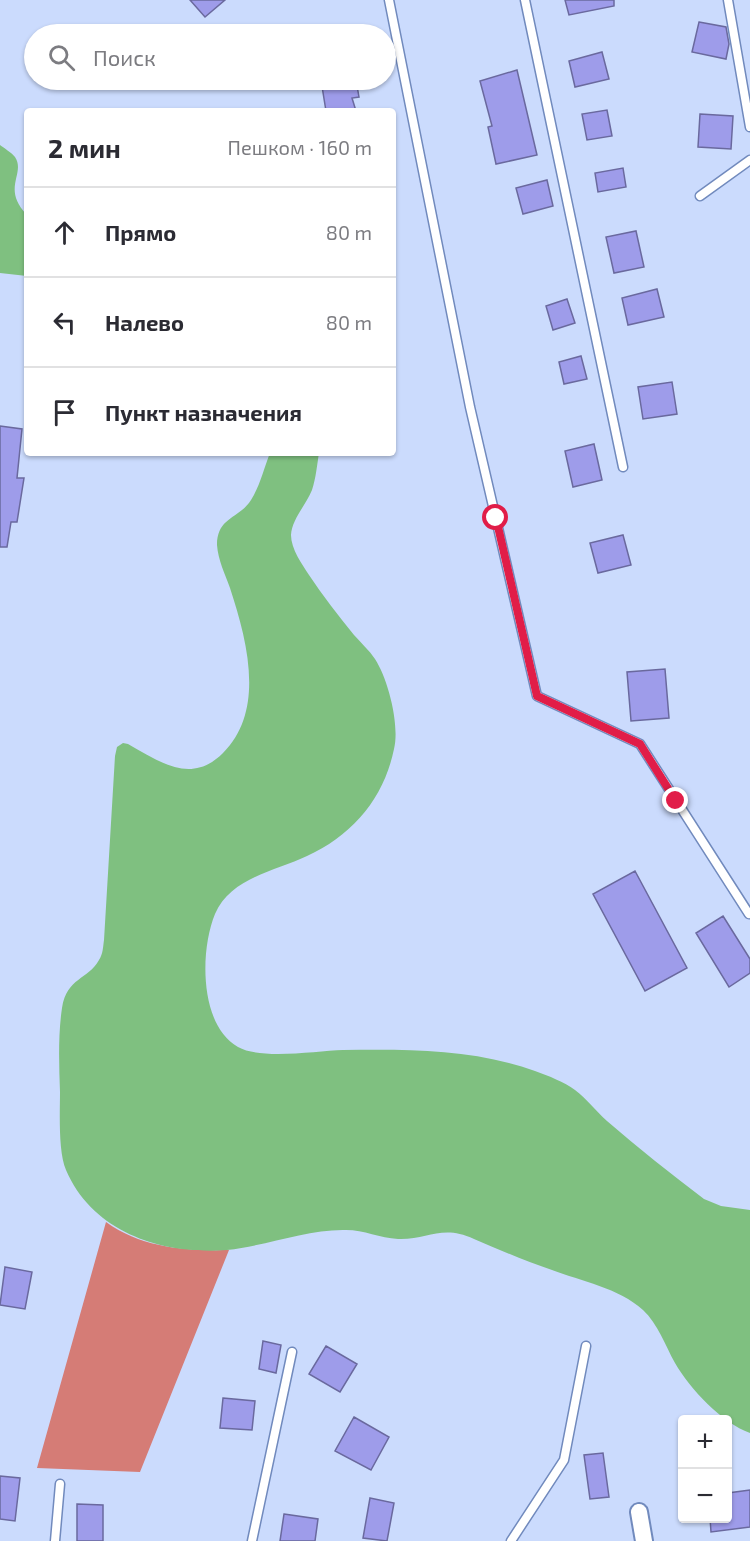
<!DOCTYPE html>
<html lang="ru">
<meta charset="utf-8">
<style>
:root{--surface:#fff;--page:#f7f7f7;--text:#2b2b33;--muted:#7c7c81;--line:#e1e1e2}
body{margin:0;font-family:"Exo 2",sans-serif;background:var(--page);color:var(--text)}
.controls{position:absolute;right:18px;bottom:18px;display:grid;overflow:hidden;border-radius:6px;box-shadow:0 2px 4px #0004}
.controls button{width:54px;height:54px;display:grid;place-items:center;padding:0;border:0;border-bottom:2px solid var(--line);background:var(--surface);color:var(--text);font:30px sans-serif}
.stop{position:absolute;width:18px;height:18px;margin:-14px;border:4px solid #e11d48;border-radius:50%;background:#fff}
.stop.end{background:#e11d48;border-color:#fff;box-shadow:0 2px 6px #0008}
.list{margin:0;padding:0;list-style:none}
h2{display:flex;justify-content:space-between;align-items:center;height:78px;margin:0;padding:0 24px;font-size:26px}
h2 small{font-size:20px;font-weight:400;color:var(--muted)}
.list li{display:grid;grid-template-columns:39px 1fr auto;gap:18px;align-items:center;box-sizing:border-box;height:90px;padding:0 24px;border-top:2px solid var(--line)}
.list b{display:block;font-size:22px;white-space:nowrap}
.list em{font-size:20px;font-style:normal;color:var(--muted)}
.icon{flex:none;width:33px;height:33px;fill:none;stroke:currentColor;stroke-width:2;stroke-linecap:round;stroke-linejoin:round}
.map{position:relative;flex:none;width:750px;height:1541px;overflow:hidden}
.search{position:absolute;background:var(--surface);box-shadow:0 2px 4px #0004;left:24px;top:24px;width:372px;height:66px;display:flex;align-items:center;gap:15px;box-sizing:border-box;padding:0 21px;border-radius:33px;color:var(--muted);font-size:22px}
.panel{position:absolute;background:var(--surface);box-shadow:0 2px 4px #0004;left:24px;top:108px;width:372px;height:348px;border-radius:6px}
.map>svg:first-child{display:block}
.forest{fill:#d57c76}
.water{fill:#7fc080}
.building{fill:#9e9cea;stroke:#6a699e;stroke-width:1.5}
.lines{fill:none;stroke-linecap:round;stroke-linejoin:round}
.service-casing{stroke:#718abd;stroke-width:11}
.minor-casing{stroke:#718abd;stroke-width:20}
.service{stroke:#fff;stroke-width:8}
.minor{stroke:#fff;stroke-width:16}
.route{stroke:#e11d48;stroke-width:8}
</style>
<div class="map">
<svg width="750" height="1541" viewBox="0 0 750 1541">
<rect width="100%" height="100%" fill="#cbdbfd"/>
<path class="forest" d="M106,1222c36,26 80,29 123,28l-89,222 -103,-4z"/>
<path class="water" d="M0,145c4,3 12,8 15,12 11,17 -14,31 12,58v61l-27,-3z
M270,453h49c-2,12 -3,25 -7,37 -6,15 -20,29 -21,45 0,14 11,29 18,40 14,21 29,40 45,60 7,8 15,15 21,24 13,20 25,66 19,90 -10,49 -41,86 -87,107 -32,15 -77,22 -92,58 -15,36 -16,111 23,133 23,13 78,4 105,3 64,-1 132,-1 192,21 14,5 29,11 40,19 12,9 21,21 32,31 31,27 64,53 97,78l17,7 29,4v223c-28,-10 -60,-44 -75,-70 -10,-18 -17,-39 -32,-53 -24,-22 -62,-29 -91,-40 -27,-9 -52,-20 -78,-31 -32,-15 -46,1 -76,0 -18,-1 -34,-9 -52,-9 -38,-1 -80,16 -119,20 -64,5 -134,-17 -161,-80 -8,-18 -6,-58 -6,-78 -1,-28 -2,-57 2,-84 5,-31 26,-28 37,-48 4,-6 4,-13 5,-20l11,-184 2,-9 6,-4 5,1c32,18 63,41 95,9 43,-43 24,-113 7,-165 -5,-14 -12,-28 -13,-43 0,-28 22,-26 34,-45 9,-14 13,-32 19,-47z"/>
<path class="building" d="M190,0h35l-20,17z
M565,0h49v6l-45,9z
M699,22l27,5 3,17 -3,15 -34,-7z
M602,52l7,27 -34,8 -6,-26z
M517,70l20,85 -41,9 -8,-37 4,-1 -12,-45z
M321,80h35l3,17 -7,1 4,13h-30z
M607,110l5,26 -25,4 -5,-26z
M700,114l33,2 -2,33 -33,-2z
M623,168l3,19 -28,5 -3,-19z
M547,180l6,26 -30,8 -7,-26z
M636,231l8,36 -30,6 -8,-36z
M657,289l7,28 -36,8 -6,-27z
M567,299l8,24 -22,7 -7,-24z
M581,356l6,23 -23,5 -5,-22z
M672,382l5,32 -34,5 -5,-32z
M0,426l22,3 -5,49h7l-7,44h-6l-4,25h-7z
M594,444l8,36 -29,7 -8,-36z
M623,535l8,30 -33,8 -8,-30z
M665,669l4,49 -38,3 -4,-49z
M635,871l52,97 -42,23 -52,-97z
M723,916l27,43v14l-21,14 -33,-54z
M5,1267l27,5 -7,37 -25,-4z
M263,1341l18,4 -5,28 -17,-4z
M326,1346l31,18 -17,28 -31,-18z
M223,1398l32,3 -3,29 -32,-2z
M354,1417l35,20 -18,33 -36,-19z
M603,1453l6,44 -19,2 -6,-44z
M0,1476l20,2 -5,43 -15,-2z
M750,1490v37l-39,5 -1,-14h18v-25z
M370,1498l24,5 -7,38 -24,-3z
M77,1504l26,1v36h-26z
M284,1514l34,5 -3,22h-35z"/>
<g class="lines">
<g class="service-casing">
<path id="service" d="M389,0l81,407 67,289 103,48 109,170
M525,0l98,467
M728,0l22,127
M700,196l50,-36
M55,1541l5,-57
M252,1541l40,-189
M511,1541l53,-81 22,-114"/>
</g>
<g class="minor-casing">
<path id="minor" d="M639,1512l5,29"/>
</g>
<use href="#service" class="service"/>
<use href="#minor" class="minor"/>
</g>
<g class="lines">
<path class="route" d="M496,518l41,178 103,48 36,57"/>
</g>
</svg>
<div class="controls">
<button>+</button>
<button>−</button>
</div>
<div class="stop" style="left:496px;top:518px"></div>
<div class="stop end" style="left:676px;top:801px"></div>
<div class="search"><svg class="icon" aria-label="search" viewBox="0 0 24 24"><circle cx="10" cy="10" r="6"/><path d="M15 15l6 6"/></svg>Поиск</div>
<section class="panel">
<h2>2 мин<small>Пешком · 160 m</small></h2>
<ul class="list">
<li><svg class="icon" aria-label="ahead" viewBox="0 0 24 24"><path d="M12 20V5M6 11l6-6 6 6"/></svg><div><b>Прямо</b></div><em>80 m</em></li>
<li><svg class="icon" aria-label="left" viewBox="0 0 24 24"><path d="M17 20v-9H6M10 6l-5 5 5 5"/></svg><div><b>Налево</b></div><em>80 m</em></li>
<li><svg class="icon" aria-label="arrive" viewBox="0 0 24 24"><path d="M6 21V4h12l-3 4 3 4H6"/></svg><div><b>Пункт назначения</b></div></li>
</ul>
</section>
</div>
